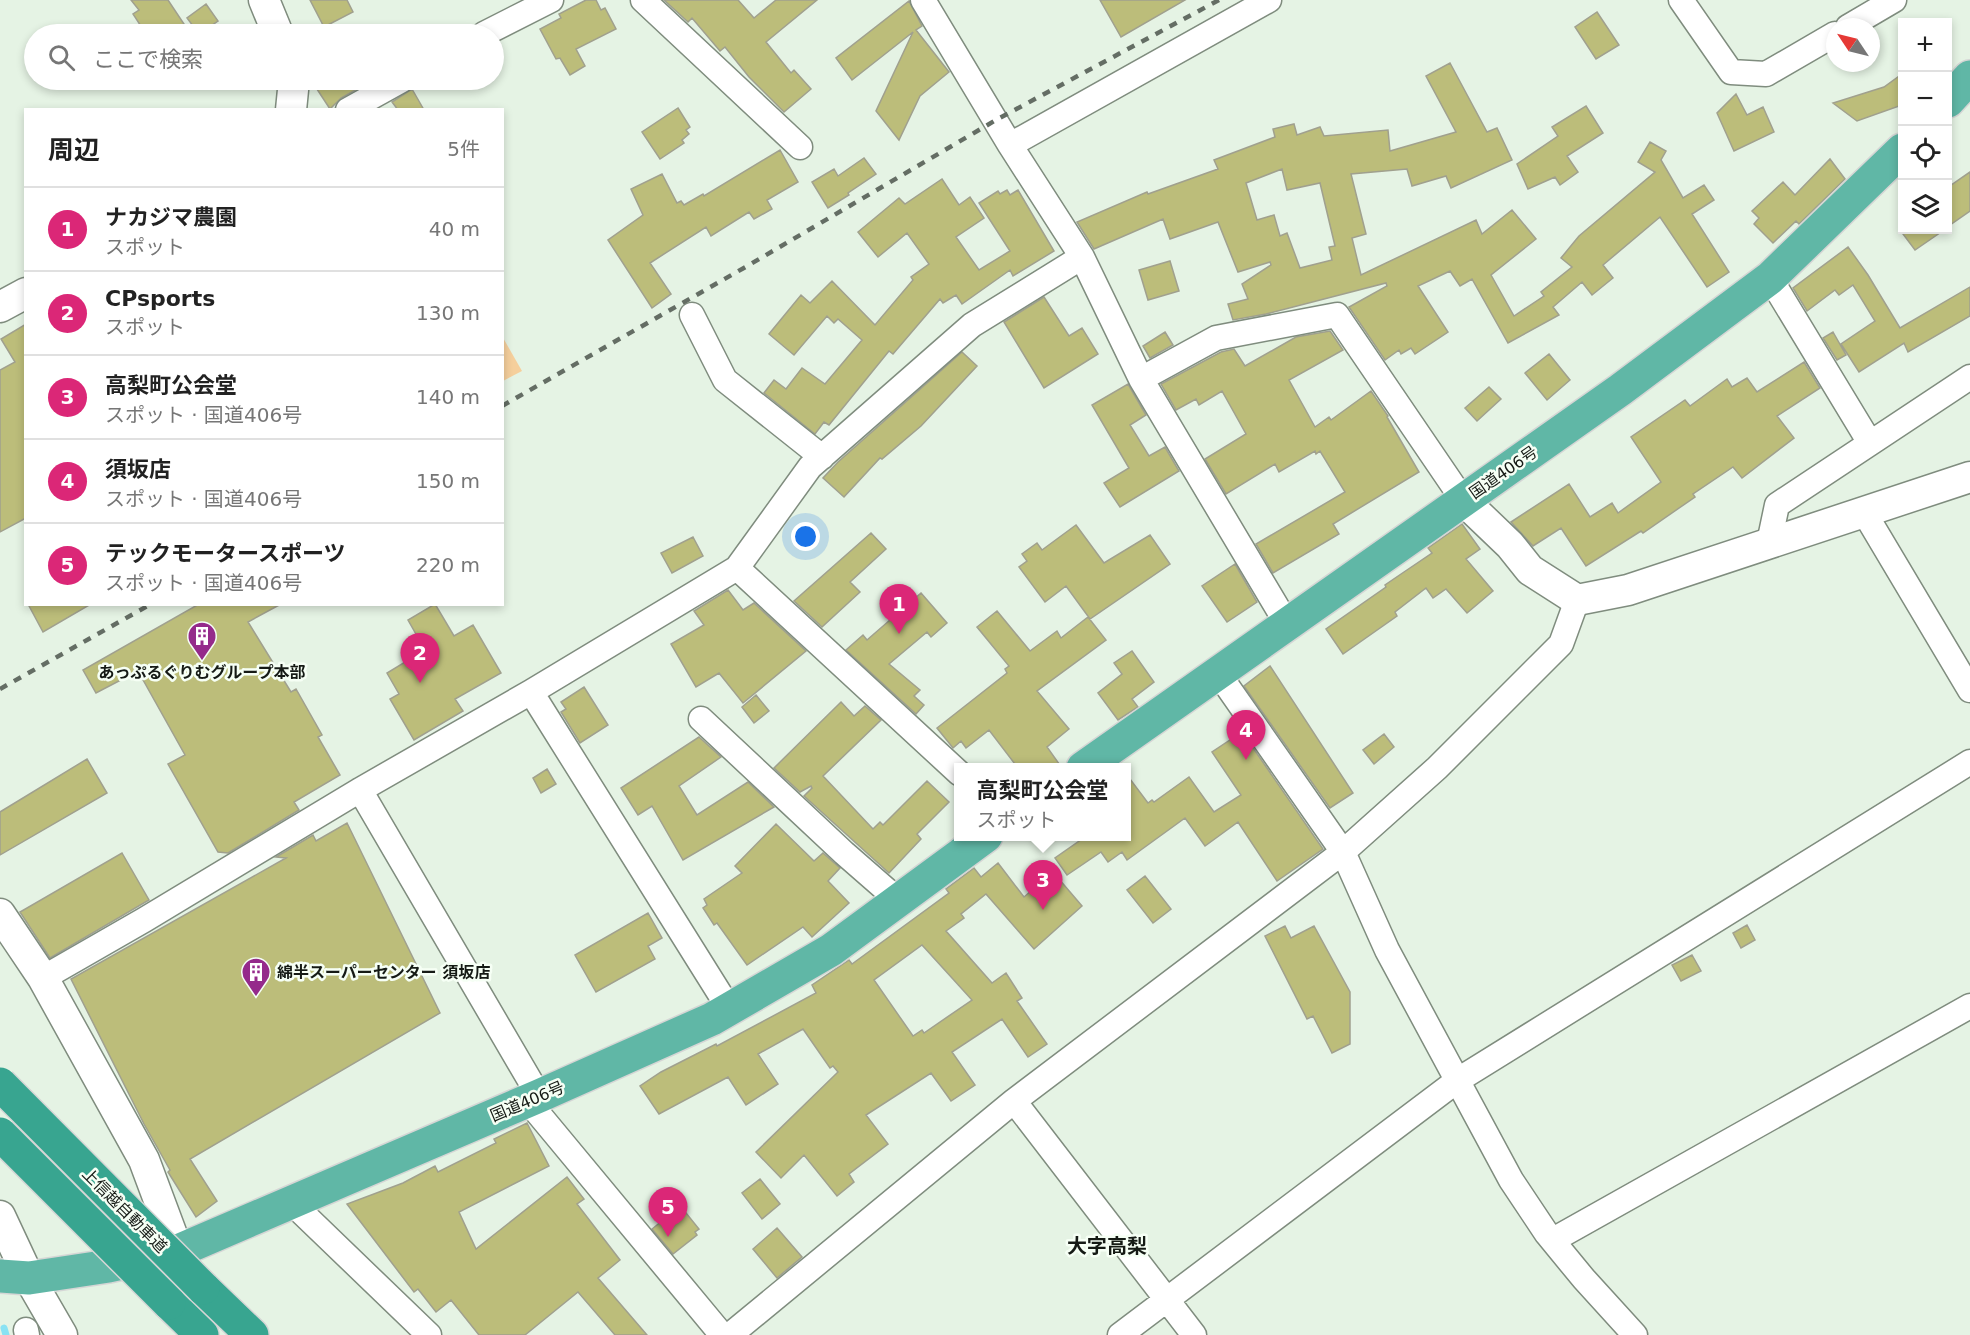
<!DOCTYPE html>
<html lang="ja">
<meta charset="utf-8">
<style>
:root{--surface:#fff;--page:#f6f6f6;--text:#222;--muted:#767676;--line:#e0e0e0;--accent:#db2777}
body{margin:0;font-family:"DejaVu Sans","Noto Sans JP",sans-serif;background:var(--page);color:var(--text)}
.controls{position:absolute;right:18px;top:18px;display:grid;overflow:hidden;border-radius:0px;box-shadow:0 3px 9px #0003}
.controls button{width:54px;height:54px;display:grid;place-items:center;padding:0;border:0;border-bottom:2px solid var(--line);background:var(--surface);color:var(--text);font:30px sans-serif}
.compass{position:absolute;left:1826px;top:18px;width:54px;height:54px;border-radius:50%;background:var(--surface);box-shadow:0 3px 9px #0003;rotate:305deg}
.you{position:absolute;left:806px;top:537px;width:21px;height:21px;margin:-15px;border:4px solid #fff;border-radius:50%;background:#1a73e8;box-shadow:0 0 0 9px #1a73e833}
.badge{display:grid;place-items:center;width:39px;height:39px;border-radius:50%;background:var(--accent);color:#fff;font-size:20px;font-weight:700}
.pin{position:absolute;translate:-50% -50px;filter:drop-shadow(0 2px 3px #0008)}
.pin::after{content:'';position:absolute;top:32px;width:21px;height:18px;background:inherit;clip-path:polygon(0 0,100% 0,50% 100%)}
.popup{position:absolute;left:954px;top:763px;width:177px;height:78px;box-sizing:border-box;display:grid;place-content:center;border-radius:0px;background:var(--surface);filter:drop-shadow(0 2px 4px #0005);font-size:20px;white-space:nowrap;color:var(--muted)}
.popup b{font-size:22px;color:var(--text)}
.popup::after{content:'';position:absolute;left:50%;top:100%;margin-left:-12px;border:12px solid transparent;border-top-color:var(--surface)}
.list{margin:0;padding:0;list-style:none}
h2{display:flex;justify-content:space-between;align-items:center;height:78px;margin:0;padding:0 24px;font-size:26px}
h2 small{font-size:20px;font-weight:400;color:var(--muted)}
.list li{display:grid;grid-template-columns:39px 1fr auto;gap:18px;align-items:center;box-sizing:border-box;height:84px;padding:0 24px;border-top:2px solid var(--line)}
.list b{display:block;font-size:22px;white-space:nowrap}
.list p{margin:0;font-size:20px;white-space:nowrap;color:var(--muted)}
.list em{font-size:20px;font-style:normal;color:var(--muted)}
.icon{flex:none;width:33px;height:33px;fill:none;stroke:currentColor;stroke-width:2;stroke-linecap:round;stroke-linejoin:round}
.map{position:relative;flex:none;width:1970px;height:1335px;overflow:hidden}
.search{position:absolute;background:var(--surface);box-shadow:0 3px 9px #0003;left:24px;top:24px;width:480px;height:66px;display:flex;align-items:center;gap:15px;box-sizing:border-box;padding:0 21px;border-radius:33px;color:var(--muted);font-size:22px}
.panel{position:absolute;background:var(--surface);box-shadow:0 3px 9px #0003;left:24px;top:108px;width:480px;height:498px;border-radius:0px}
.map>svg:first-child{display:block}
.green{fill:#f5cf9c}
.lines{fill:none;stroke-linecap:round;stroke-linejoin:round}
.stream{stroke:#89e2f3;stroke-width:7}
.building{fill:#bcbd7a;stroke:#a0a08e;stroke-width:1.5;fill-rule:evenodd}
.minor-casing{stroke:#7f8c7e;stroke-width:27}
.tertiary-casing{stroke:#7f8c7e;stroke-width:33}
.trunk-casing{stroke:#d5d6d5;stroke-width:36}
.motorway-casing{stroke:#d5d6d5;stroke-width:36}
.minor{stroke:#fff;stroke-width:24}
.tertiary{stroke:#fff;stroke-width:30}
.trunk{stroke:#60b7a6;stroke-width:33}
.motorway{stroke:#38a590;stroke-width:33}
.rail{stroke:#646d64;stroke-width:4.5;stroke-dasharray:8 8;stroke-linecap:butt}
.motorway-bridge-casing{stroke:#d5d6d5;stroke-width:36;stroke-linecap:butt}
.motorway-bridge{stroke:#38a590;stroke-width:33}
.labels{text-anchor:middle;stroke-width:5;stroke-linejoin:round;paint-order:stroke}
.street-label{font-size:16px;fill:#151a15;stroke:#f6fff5}
.poi-label{font-size:16px;font-weight:bold;fill:#151a15;stroke:#f6fff5}
.quarter-label{font-size:20px;font-weight:bold;fill:#151a15;stroke:#f6fff5}
</style>
<div class="map">
<svg width="1970" height="1335" viewBox="0 0 1970 1335">
<rect width="100%" height="100%" fill="#e5f3e4"/>
<path class="green" d="M502,336l20,35 -19,10h-1z"/>
<g class="lines">
<path class="stream" d="M4,1328l2,7"/>
</g>
<path class="building" d="M131,0h37l18,27 -12,7h-12l-5,-7 -11,7 -13,-20 6,-4z
M310,0h37l6,12 -29,15z
M586,0h10l5,10 4,-2 11,21 -40,20 9,17 -15,9 -10,-17 -4,1 -16,-30 21,-11 -2,-4z
M664,0h74l16,18 22,-18h41l-51,42 25,31 3,-3 17,19 -27,23 -35,-35 -24,-30 -5,4 -28,-33 -4,4z
M1100,0h85l-64,37z
M909,1l13,25 -6,4 33,42 -29,24 -21,44 -23,-29 37,-79 -61,48 -16,-22z
M206,4l12,17 -19,13 -12,-16z
M1597,12l22,33 -23,14 -21,-32z
M1450,63l37,69 10,-4 15,32 -61,28 -5,-12 -34,10 -5,-17 -56,5 15,60 -14,4 9,37 115,-55 6,14 30,-24 24,29 -45,36 23,41 30,-20 -3,-4 31,-25 -11,-9 18,-22 76,-64 -17,-10 12,-20 16,9 -5,9 22,38 21,-13 10,15 -22,14 37,58 -22,15 -47,-70 -57,48 10,13 -21,17 -10,-13 -29,25 6,8 -51,28 -36,-64 -12,7 -10,-15 -32,15 30,46 -33,22 -4,-6 -10,6 -2,-4 -14,10 -36,-53 38,-21 -1,-3 -120,31 -33,6 -5,-16 20,-5 -6,-15 29,-19 -1,-3 -32,10 -20,-50 -48,17 -7,-20 -69,30 -17,-27 70,-30 1,2 70,-25 -4,-9 61,-23 -2,-8 21,-5 3,11 23,-8 4,9 64,-6 2,21 66,-19 -30,-56zM1282,169l5,21 33,-7 15,63 -6,1 3,13 -32,8 -13,-35 -7,3 -6,-21 -17,5 -11,-37z
M1902,74v31l-45,16 -24,-18 51,-16z
M311,80h62l-32,18 -11,11z
M412,89l12,21h-26l-6,-8z
M1736,94l11,21 16,-8 11,25 -40,19 -17,-38z
M1586,106l17,27 -36,23 11,16 -18,13 -5,-8 -27,12 -11,-25 41,-28 -6,-9z
M678,108l12,19 -4,3 3,4 -7,6 2,3 -24,16 -18,-27z
M780,150l18,32 -31,18 5,9 -18,10 -5,-7 -38,24 -5,-9 -56,36 21,31 -19,14 -44,-68 35,-25 -12,-26 31,-15 15,29 4,-2 3,4 19,-11 1,2z
M864,158l12,16 -28,19 1,2 -21,13 -16,-26 22,-13 4,7z
M1830,159l15,20 -46,45 -3,-3 -23,22 -19,-19 5,-6 -7,-7 31,-29 12,13z
M1970,172v39l-23,16v-39z
M942,179l17,26 11,-8 14,21 -28,19 23,33 31,-19 -31,-48 19,-12 2,3 7,-4 3,5 8,-5 36,61 -41,25 -3,-6 -48,34 -6,-9 -13,8 -3,-4 -47,55 -4,-3 -60,74 -5,-3 -9,12 -51,-41 10,-13 12,9 16,-21 23,16 37,-44 -24,-21 -4,4 -7,-7 -33,39 -25,-21 32,-39 9,8 22,-22 43,44 38,-45 -2,-3 18,-13 -22,-31 -29,24 -20,-25 41,-34 6,6z
M1900,230h44l-29,20z
M1848,247l20,28 32,53 70,-41v29l-62,36 -4,-9 -45,29 -18,-28 34,-23 -22,-36 -14,10 -4,-5 -28,21 -14,-23z
M1170,261l9,30 -31,9 -9,-30z
M1044,297l25,39 13,-8 16,26 -54,34 -40,-66z
M26,324v194l-26,14v-162l15,-8 -14,-23z
M1330,331l13,19 -54,30 26,47 14,-10 2,3 40,-29 17,25 -1,1 32,55 -86,52 6,10 -66,39 -17,-29 89,-52 -25,-41 -4,3 -1,-3 -36,21 -4,-8 -49,30 -21,-35 41,-25 -24,-43 -23,14 -3,-6 -20,11 -15,-26 60,-32 13,-3 11,17 51,-29z
M1165,332l8,13 -23,13 -7,-12z
M1833,332l13,23 -9,5 -14,-22z
M962,352l15,14 -56,60 -39,33 -2,-1 -36,39 -21,-19 15,-16z
M1549,354l21,26 -23,20 -22,-27z
M1804,362l16,26 -43,28 17,22 -52,40 -9,-11 -40,27 2,3 -52,36 -2,-2 -55,35 -25,-38 -28,18 -22,-24 58,-38 21,33 22,-14 6,10 43,-31 -30,-45 54,-37 5,6 37,-27 5,8 15,-9 10,14z
M1128,384l18,31 -16,10 19,31 16,-9 14,24 -59,36 -16,-24 25,-15 -37,-63z
M1489,387l12,12 -24,22 -12,-13z
M1462,524l18,25 -14,10 27,32 -26,22 -21,-24 -13,9 -7,-10 -31,24 2,4 -54,38 -17,-25 60,-42 -1,-2 19,-13 28,-19 -4,-5z
M1076,525l28,38 46,-28 20,29 -80,55 -24,-33 -21,16 -26,-35 8,-6 -5,-7 15,-11 5,7z
M871,533l15,16 -36,33 10,10 -38,35 -28,-26z
M693,537l10,19 -31,17 -11,-20z
M1235,564l22,38 -30,20 -25,-36z
M728,590l15,20 11,-7 52,48 -63,52 -24,-30 -23,14 -25,-43 33,-19 -10,-14z
M921,593l26,30 -16,14 -4,-5 -38,32 31,26 -6,6 10,9 -8,9 -70,-64 17,-15 4,5z
M28,604h63l-48,28z
M199,604h82l-33,18 43,70 5,-3 26,46 -4,2 22,38 -46,27 5,8 -71,43 -10,-1 -50,-88 17,-9 -47,-84 -42,22 -13,-23z
M435,604l19,32 19,-11 28,48 -46,26 8,12 -49,29 -24,-41 9,-5 -12,-21 38,-23 -17,-30z
M997,611l33,40 27,-20 4,7 27,-21 18,23 -69,51 32,38 -22,18 15,21h-44l-29,-38 -23,18 -5,-7 -8,7 -16,-20 70,-55 -2,-4 4,-3 -32,-39z
M1132,651l22,31 -22,17 6,8 -20,13 -20,-27 24,-19 -8,-11z
M1270,666l83,127 -23,15 -86,-122z
M584,687l24,38 -28,18 -19,-31 5,-3 -5,-7z
M756,695l13,16 -15,12 -12,-16z
M841,702l13,14 11,-10 16,14 -58,56 50,53 7,-7 3,3 44,-44 22,21 -32,32 4,5 -32,34 -85,-77 8,-8 -1,-2 -11,6 -26,-24z
M1242,732l81,117 -46,32 -39,-59 -33,24 -20,-28 -58,42 -5,-8 -14,10 -7,-10 -34,23 -12,-17 30,-21h42v-62l21,28 4,-3 2,2 35,-25 25,35 27,-17 -29,-43z
M1384,734l10,13 -20,17 -11,-14z
M699,737l22,20 -42,29 18,29 51,-33 26,25 -91,53 -31,-54 -14,9 -17,-27z
M87,759l20,34 -107,62v-43z
M547,769l9,15 -15,9 -8,-15z
M347,823l93,190 -250,146 27,42 -21,16 -28,-45 2,-2 -26,-46 -73,-145 215,-121 -10,-1 37,-22 3,6z
M776,824l38,37 9,-8 17,15 -12,13 21,22 -37,34 -9,-10 -56,38 -30,-42 -3,2 -11,-17 4,-3 -3,-6 38,-26 -7,-7z
M122,853l27,47 -99,58 -30,-46z
M998,863l26,34 29,-25 29,34 -48,43 -48,-55 -25,20 3,4 -18,13 46,52 14,-10 16,25 -5,3 30,43 -19,13 -26,-38 -50,33 23,33 -24,16 -20,-28 -65,42 22,29 -39,30 5,8 -17,14 -33,-41 -23,23 -25,-26 82,-80 -5,-6 -3,2 -27,-39 -45,25 20,30 -32,21 -18,-28 -69,37 -19,-28 21,-14 55,-28 1,2 99,-53 -4,-8 37,-25 3,4 97,-71 -3,-4 28,-21 7,9zM922,945l50,55 -48,33 -2,-3 -9,6 -39,-56z
M1145,876l26,33 -18,14 -26,-33z
M648,913l14,25 -14,8 7,13 -59,33 -21,-37z
M1747,925l8,15 -14,8 -8,-15z
M1285,926l6,12 23,-12 36,66v52l-18,9 -19,-37 -6,3 -42,-83z
M1692,955l9,16 -20,10 -9,-16z
M527,1123l22,43 -90,46 17,37 91,-72 17,22 -7,5 43,56 -22,18 49,57h-32l-37,-43 -53,43h-46l-28,-35 -15,12 -18,-23 -4,3 -67,-88 56,-21 32,-17 3,6 58,-29 -2,-4z
M760,1179l20,25 -18,15 -20,-26z
M682,1208l17,21 -4,3 2,3 -24,19 -21,-25 15,-12 1,2z
M777,1228l25,29 -25,21 -24,-29z"/>
<g class="lines">
<g class="minor-casing">
<path id="minor" d="M643,0l157,147
M923,0l87,145 72,112 59,122 146,245
M1681,0l50,72 35,2 69,-40
M1848,27l46,-27
M484,34l67,-34
M348,110l54,-30
M1010,145l259,-145
M1770,278l100,165
M692,315l33,65 97,77
M1141,379l75,-41 121,-23 126,185
M1864,512l106,178
M1769,543l8,-38 193,-128
M737,568l222,205
M1218,673l125,179 44,98 124,230 36,54 37,45 51,56
M531,692l199,318
M701,719l143,134 55,48
M360,790l179,306
M43,978l101,-58 216,-130 171,-98 206,-124 73,-101 162,-142 110,-68
M527,1100l195,235
M1014,1101l180,234
M292,1203l137,132
M1553,1240l417,-234
M26,1330l1,5
M730,1335l284,-234 329,-249 94,-84 124,-124 16,-44
M1120,1335l338,-255 512,-318"/>
</g>
<g class="tertiary-casing">
<path id="tertiary" d="M264,0l14,34
M291,110l3,-30
M0,307l26,-14
M1463,500l47,45 20,25 47,30 51,-10 342,-113
M0,914l43,64 101,182 34,91
M0,1216l29,62 33,57"/>
</g>
<g class="trunk-casing">
<path id="trunk" d="M1948,101l22,-24
M1083,768l537,-378 150,-112 132,-128
M0,1276l29,2 80,-12 69,-15 361,-155 173,-77 119,-69 155,-114"/>
</g>
<g class="motorway-casing">
<path id="motorway" d="M203,1288l49,47
M169,1303l33,32"/>
</g>
<use href="#minor" class="minor"/>
<use href="#tertiary" class="tertiary"/>
<use href="#trunk" class="trunk"/>
<use href="#motorway" class="motorway"/>
<path class="rail" d="M502,406l247,-141 247,-145 223,-120
M0,689l151,-85"/>
<g class="motorway-bridge-casing">
<path id="motorway-bridge" d="M0,1084l203,204
M0,1134l169,169"/>
</g>
<use href="#motorway-bridge" class="motorway-bridge"/>
</g>
<defs>
<g id="building-pin" transform="scale(1.5)"><path d="M0 17L-7.5 6A9.5 9.5 0 1 1 7.5 6Z" fill="#952a8b" stroke="#f6fff5"/><path d="M-4-6H4V6H1V3H-1V6H-4ZM-2.5-4.3h1.7v1.8h-1.7ZM.8-4.3h1.7v1.8H.8ZM-2.5-1h1.7V.8h-1.7ZM.8-1h1.7V.8H.8Z" fill="#fff"/></g>
</defs>
<g fill-rule="evenodd">
<use href="#building-pin" x="202" y="636"/>
<use href="#building-pin" x="256" y="972"/>
</g>
<g class="labels">
<g class="street-label">
<text transform="translate(1503 472) rotate(-35)" y="6">国道406号</text>
<text transform="translate(527 1101) rotate(-23)" y="6">国道406号</text>
<text transform="translate(125 1210) rotate(45)" y="6">上信越自動車道</text>
</g>
<g class="poi-label">
<text x="202" y="678">あっぷるぐりむグループ本部</text>
<text x="277" y="978" text-anchor="start">綿半スーパーセンター 須坂店</text>
</g>
<g class="quarter-label">
<text x="1107" y="1253">大字高梨</text>
</g>
</g>
</svg>
<div class="controls">
<button>+</button>
<button>−</button>
<button><svg class="icon" aria-label="locate" viewBox="0 0 24 24"><circle cx="12" cy="12" r="6"/><path d="M12 2v4M12 18v4M2 12h4M18 12h4"/></svg></button>
<button><svg class="icon" aria-label="layers" viewBox="0 0 24 24"><path d="M12 4l9 5-9 5-9-5zM3 14l9 5 9-5"/></svg></button>
</div>
<svg class="compass" viewBox="-18 -18 36 36"><path d="M0-13l5 13h-10z" fill="#e53935"/><path d="M0 13l5-13h-10z" fill="#767676"/></svg>
<div class="you"></div>
<div class="pin badge" style="left:899px;top:634px">1</div>
<div class="pin badge" style="left:420px;top:683px">2</div>
<div class="pin badge" style="left:1043px;top:910px">3</div>
<div class="popup"><b>高梨町公会堂</b>スポット</div>
<div class="pin badge" style="left:1246px;top:760px">4</div>
<div class="pin badge" style="left:668px;top:1237px">5</div>
<div class="search"><svg class="icon" aria-label="search" viewBox="0 0 24 24"><circle cx="10" cy="10" r="6"/><path d="M15 15l6 6"/></svg>ここで検索</div>
<section class="panel">
<h2>周辺<small>5件</small></h2>
<ul class="list">
<li><span class="badge">1</span><div><b>ナカジマ農園</b><p>スポット</p></div><em>40 m</em></li>
<li><span class="badge">2</span><div><b>CPsports</b><p>スポット</p></div><em>130 m</em></li>
<li><span class="badge">3</span><div><b>高梨町公会堂</b><p>スポット · 国道406号</p></div><em>140 m</em></li>
<li><span class="badge">4</span><div><b>須坂店</b><p>スポット · 国道406号</p></div><em>150 m</em></li>
<li><span class="badge">5</span><div><b>テックモータースポーツ</b><p>スポット · 国道406号</p></div><em>220 m</em></li>
</ul>
</section>
</div>
